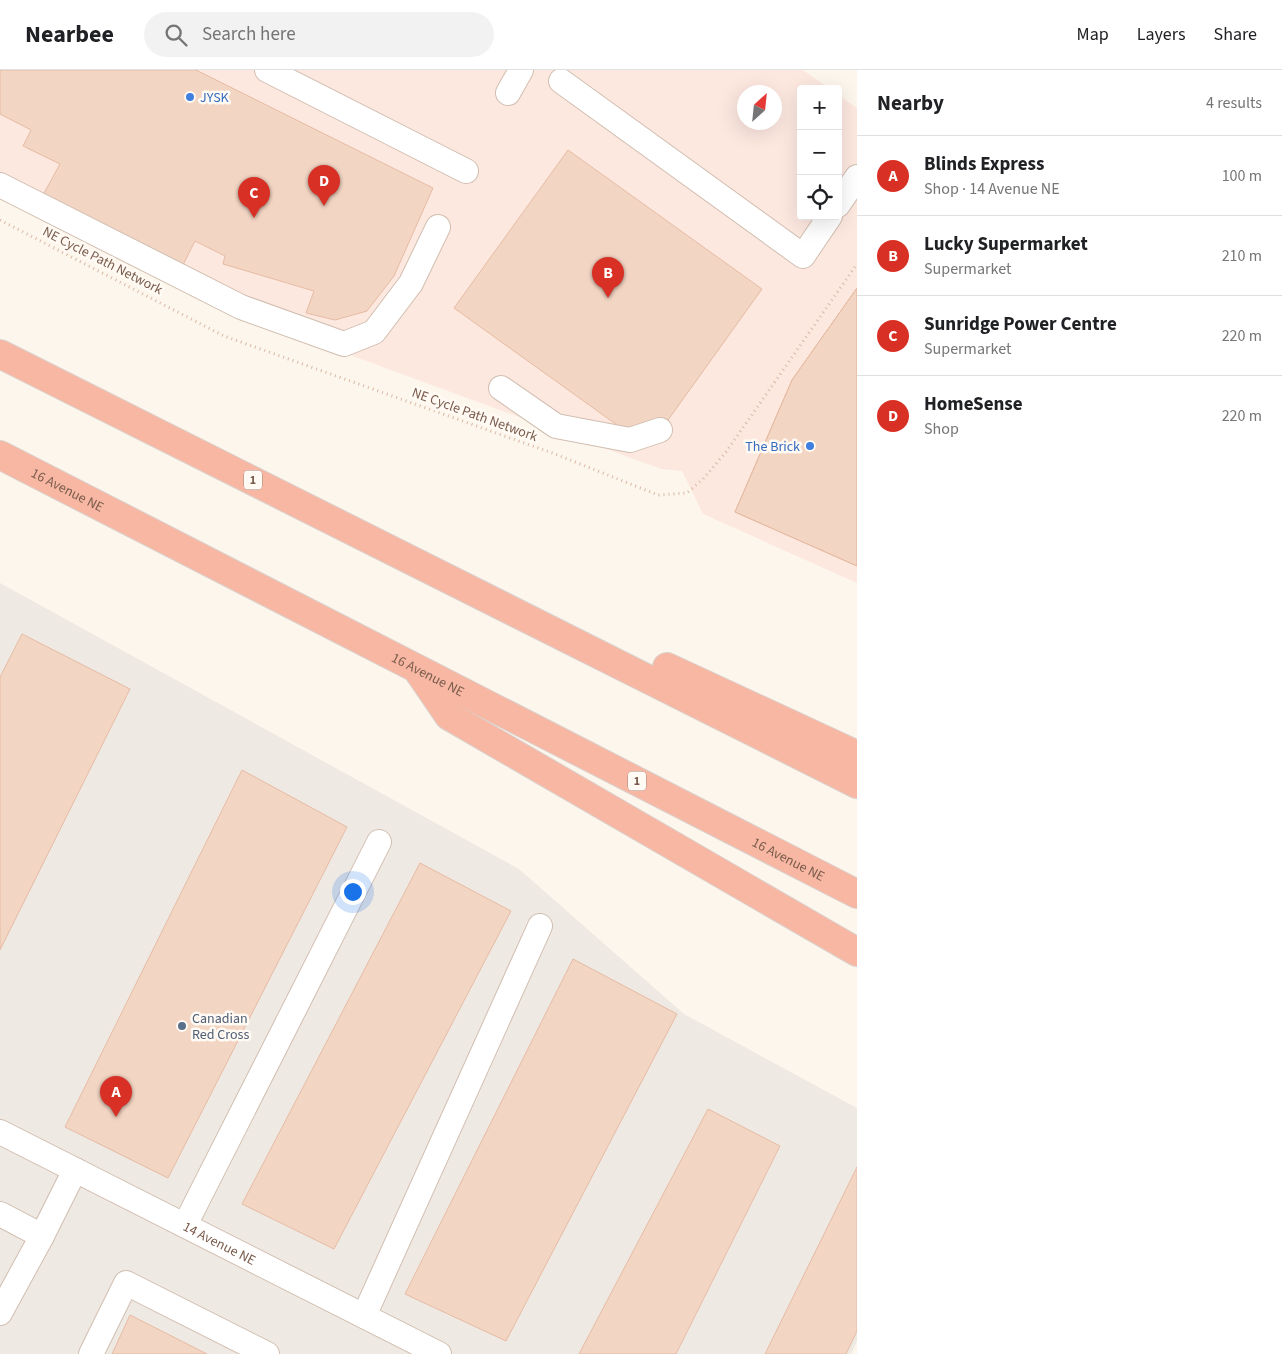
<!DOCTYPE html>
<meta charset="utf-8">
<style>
:root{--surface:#fff;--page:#f2f2f2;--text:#202124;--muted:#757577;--line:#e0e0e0;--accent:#d93025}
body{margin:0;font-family:"Source Sans 3",sans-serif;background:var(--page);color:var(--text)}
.controls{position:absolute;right:15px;top:15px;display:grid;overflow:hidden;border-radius:5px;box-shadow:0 5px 20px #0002}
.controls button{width:45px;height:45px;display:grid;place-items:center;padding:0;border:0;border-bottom:1px solid var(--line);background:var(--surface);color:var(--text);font:25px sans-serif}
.compass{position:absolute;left:737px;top:15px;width:45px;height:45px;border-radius:50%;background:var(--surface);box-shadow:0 5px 20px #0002;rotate:27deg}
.you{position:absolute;left:352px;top:821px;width:18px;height:18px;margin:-12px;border:4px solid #fff;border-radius:50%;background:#1a73e8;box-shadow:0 0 0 8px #1a73e833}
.badge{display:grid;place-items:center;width:32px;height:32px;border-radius:50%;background:var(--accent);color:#fff;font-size:16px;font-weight:700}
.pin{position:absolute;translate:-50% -41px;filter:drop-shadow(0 1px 2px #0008)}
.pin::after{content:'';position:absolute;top:26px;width:18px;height:15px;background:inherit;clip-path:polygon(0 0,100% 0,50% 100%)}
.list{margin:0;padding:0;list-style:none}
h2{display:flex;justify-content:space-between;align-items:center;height:65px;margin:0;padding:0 20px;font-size:21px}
h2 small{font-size:16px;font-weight:400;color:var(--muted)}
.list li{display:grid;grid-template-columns:32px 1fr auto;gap:15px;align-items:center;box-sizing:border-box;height:80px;padding:0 20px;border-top:1px solid var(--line)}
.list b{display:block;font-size:19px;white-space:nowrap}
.list p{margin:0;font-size:16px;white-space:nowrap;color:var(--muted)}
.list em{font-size:16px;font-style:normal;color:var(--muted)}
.icon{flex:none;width:28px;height:28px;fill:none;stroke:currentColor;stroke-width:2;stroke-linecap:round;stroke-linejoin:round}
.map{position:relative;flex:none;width:857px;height:1284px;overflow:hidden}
header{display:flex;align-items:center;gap:30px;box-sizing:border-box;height:70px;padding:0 25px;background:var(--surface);border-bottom:1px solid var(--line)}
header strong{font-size:24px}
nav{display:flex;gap:28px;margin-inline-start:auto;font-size:18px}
.search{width:350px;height:45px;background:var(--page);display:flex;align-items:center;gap:12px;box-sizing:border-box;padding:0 18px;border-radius:28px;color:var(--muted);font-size:19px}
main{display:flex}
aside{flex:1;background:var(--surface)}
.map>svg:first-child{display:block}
.commercial{fill:#fde8e0;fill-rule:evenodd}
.industrial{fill:#efe9e4}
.building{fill:#f3d5c3;stroke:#e6bba3}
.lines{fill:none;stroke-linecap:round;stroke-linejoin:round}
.minor-casing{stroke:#d1beb0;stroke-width:26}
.highway-casing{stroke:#dad1cd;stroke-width:30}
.path{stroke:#d9b8a5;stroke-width:3;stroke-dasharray:1 4;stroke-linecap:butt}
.minor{stroke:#fff;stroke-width:24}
.highway{stroke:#f7b7a3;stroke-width:28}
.shop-dot{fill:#3f7fe0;stroke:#fffaf3;stroke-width:2}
.service-dot{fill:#5c6f8a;stroke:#fffaf3;stroke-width:2}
.labels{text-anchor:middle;stroke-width:5;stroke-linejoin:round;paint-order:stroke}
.shield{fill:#fffaf3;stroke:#a28b7f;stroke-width:1}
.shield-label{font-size:12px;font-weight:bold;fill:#7a5c4d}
.shop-label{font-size:14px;fill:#366cbe;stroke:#fffaf3;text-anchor:start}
.street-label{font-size:14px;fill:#7a5c4d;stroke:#fffaf3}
.service-label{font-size:14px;fill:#4e5e75;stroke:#fffaf3;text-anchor:start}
</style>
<header>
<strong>Nearbee</strong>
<div class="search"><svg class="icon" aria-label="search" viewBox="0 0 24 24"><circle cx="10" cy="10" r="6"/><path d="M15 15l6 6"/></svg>Search here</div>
<nav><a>Map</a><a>Layers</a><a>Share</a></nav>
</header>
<main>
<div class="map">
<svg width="857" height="1284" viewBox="0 0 857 1284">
<rect width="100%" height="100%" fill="#fdf6ec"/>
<path class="commercial" d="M0,0h803l27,19h-29v127h37v-121l19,13v475l-154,-69 -21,-43 -21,-2 -420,-154 -241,-126zM744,22h30v30h-30z"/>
<path class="industrial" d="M0,513l519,286 165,145 173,94v233l-6,13h-851z"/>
<path class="building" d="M0,0h196l237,118 -39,88 -27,35 -32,9 -29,-7 8,-22 -91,-27 2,-8 -30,-15 -12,24 -140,-70 17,-31 -37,-18 8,-16 -31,-16z
M568,80l194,139 -94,131 -44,10 -170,-122z
M857,218v278l-122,-54 57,-132z
M857,218v278l-122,-54 57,-132z
M22,564l108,55 -130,261v-273z
M242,700l105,57 -179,351 -103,-51z
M420,793l91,48 -177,338 -92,-45z
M573,889l104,55 -171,327 -101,-47z
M708,1039l72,37 -104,208h-97z
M857,1097v164l-11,23h-81z
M130,1245l77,39h-95z"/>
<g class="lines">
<g class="minor-casing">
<g id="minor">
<path d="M267,0l199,101"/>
<path d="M561,11l242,175 27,-40"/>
<path d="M508,23l13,-23"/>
<path d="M0,115l241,122 103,37 30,-12 37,-49 27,-56"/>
<path d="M838,135l19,-28"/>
<path d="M501,318l55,38 74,14 30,-10"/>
<path id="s1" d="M0,1062l439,222"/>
<path d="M0,1144l42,22 -42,77"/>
<path d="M185,1155l194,-383"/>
<path d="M42,1166l33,-66"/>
<path d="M364,1246l176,-390"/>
<path d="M91,1284l35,-71 141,71"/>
</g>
</g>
<g class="highway-casing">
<g id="highway">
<path d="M0,284l857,430"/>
<path id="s2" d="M0,385l857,439"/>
<path d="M667,597l190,88"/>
<path d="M419,602l30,44 408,236"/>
</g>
</g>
<path class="path" d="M0,150l224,116 331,118 103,41 29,-2 16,-14 23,-27 131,-188"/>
<use href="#minor" class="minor"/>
<use href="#highway" class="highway"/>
</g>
<g class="shop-dot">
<circle cx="190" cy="27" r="5"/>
<circle cx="810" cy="376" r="5"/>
</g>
<circle class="service-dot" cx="182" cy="956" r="5"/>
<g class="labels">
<g class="shield">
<rect x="244" y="400.5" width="18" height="19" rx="4"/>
<rect x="628" y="701.5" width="18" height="19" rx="4"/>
</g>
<g class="shield-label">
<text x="253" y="414">1</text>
<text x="637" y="715">1</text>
</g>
<g class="shop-label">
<text x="200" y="32">JYSK</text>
<text x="800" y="381" text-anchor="end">The Brick</text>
</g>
<g class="street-label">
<text transform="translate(103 190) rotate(27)" y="5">NE Cycle Path Network</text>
<text transform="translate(475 344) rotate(20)" y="5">NE Cycle Path Network</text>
<text dy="5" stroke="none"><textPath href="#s2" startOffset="76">16 Avenue NE</textPath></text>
<text dy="5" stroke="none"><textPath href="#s2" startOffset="481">16 Avenue NE</textPath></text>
<text dy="5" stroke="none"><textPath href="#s2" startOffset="886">16 Avenue NE</textPath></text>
<text dy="5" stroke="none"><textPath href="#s1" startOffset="246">14 Avenue NE</textPath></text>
</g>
<g class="service-label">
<text x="192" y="953">Canadian<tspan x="192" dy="16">Red Cross</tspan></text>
</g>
</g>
</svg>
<div class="controls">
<button>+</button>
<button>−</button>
<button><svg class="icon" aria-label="locate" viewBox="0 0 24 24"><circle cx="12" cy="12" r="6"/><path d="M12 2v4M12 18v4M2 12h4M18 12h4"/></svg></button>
</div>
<svg class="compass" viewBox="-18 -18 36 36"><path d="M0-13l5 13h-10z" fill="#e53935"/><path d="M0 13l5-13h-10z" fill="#757577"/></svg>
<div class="you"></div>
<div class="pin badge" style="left:116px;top:1047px">A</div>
<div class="pin badge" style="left:608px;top:228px">B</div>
<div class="pin badge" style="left:254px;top:148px">C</div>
<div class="pin badge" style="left:324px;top:136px">D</div>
</div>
<aside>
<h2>Nearby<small>4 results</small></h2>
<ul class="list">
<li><span class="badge">A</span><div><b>Blinds Express</b><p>Shop · 14 Avenue NE</p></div><em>100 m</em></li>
<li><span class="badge">B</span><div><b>Lucky Supermarket</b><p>Supermarket</p></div><em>210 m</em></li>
<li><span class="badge">C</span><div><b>Sunridge Power Centre</b><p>Supermarket</p></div><em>220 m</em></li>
<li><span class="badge">D</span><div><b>HomeSense</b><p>Shop</p></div><em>220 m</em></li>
</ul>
</aside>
</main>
